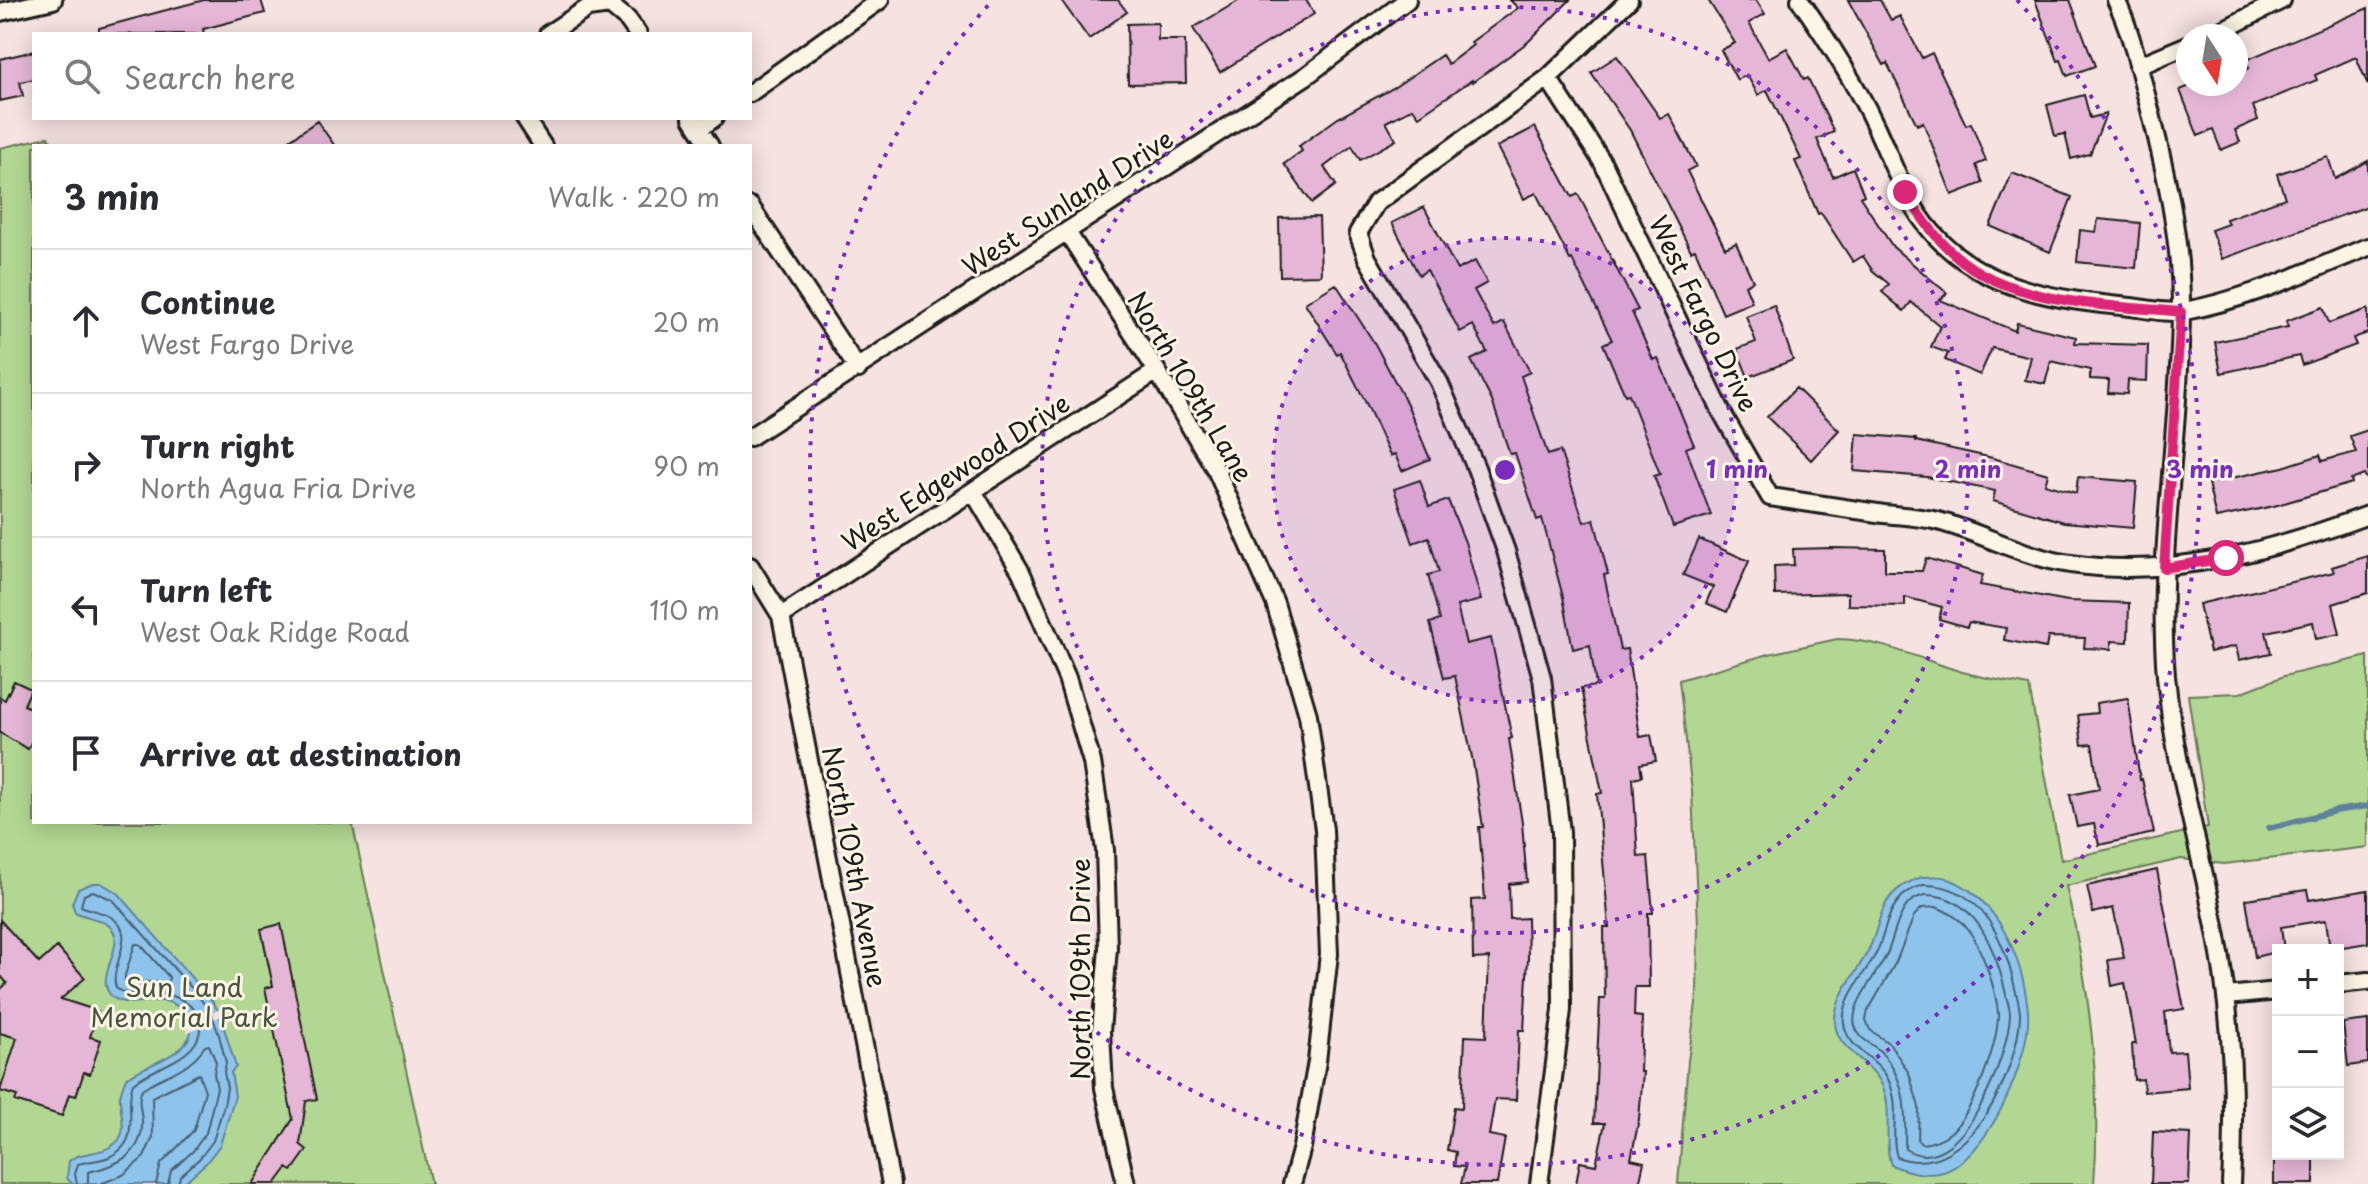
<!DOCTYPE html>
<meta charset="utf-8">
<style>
:root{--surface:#fff;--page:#f7f7f7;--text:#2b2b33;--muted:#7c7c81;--line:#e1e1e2}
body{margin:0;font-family:"Playpen Sans",sans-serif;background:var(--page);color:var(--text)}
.controls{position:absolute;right:24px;bottom:24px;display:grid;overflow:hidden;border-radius:0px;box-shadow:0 4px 20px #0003}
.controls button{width:72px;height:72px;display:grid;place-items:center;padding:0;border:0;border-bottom:2px solid var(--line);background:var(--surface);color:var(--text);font:40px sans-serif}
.compass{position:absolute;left:2176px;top:24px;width:72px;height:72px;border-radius:50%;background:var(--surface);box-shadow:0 4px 20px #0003;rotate:168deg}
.stop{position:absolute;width:24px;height:24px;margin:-18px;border:6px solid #db2777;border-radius:50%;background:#fff}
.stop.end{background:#db2777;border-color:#fff;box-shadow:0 2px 8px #0008}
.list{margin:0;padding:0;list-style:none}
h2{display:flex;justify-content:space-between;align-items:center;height:104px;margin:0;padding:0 32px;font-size:34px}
h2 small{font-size:26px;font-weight:400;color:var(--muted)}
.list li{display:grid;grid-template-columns:52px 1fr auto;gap:24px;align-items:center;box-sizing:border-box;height:144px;padding:0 32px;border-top:2px solid var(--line)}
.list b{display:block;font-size:30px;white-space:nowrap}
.list p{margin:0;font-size:26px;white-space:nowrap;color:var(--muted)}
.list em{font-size:26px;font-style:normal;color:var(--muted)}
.icon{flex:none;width:44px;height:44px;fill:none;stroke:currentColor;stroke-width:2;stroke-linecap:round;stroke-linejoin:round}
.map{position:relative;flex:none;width:2368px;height:1184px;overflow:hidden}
.search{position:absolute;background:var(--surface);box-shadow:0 4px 20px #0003;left:32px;top:32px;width:720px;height:88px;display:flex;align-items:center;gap:20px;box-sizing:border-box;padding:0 28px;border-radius:0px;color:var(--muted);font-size:30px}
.panel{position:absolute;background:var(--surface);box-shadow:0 4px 20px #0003;left:32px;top:144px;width:720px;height:680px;border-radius:0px}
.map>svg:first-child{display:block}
.green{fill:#b2d792;stroke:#677a57;stroke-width:2}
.water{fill:#8ec4ec;stroke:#608199;stroke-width:2}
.pier{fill:#f5e2e1}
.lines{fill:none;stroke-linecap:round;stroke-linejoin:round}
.shore{stroke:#4a5f6f;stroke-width:2}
.stream{stroke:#608199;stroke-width:6}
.building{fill:#e6b6d7;stroke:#1c1c1c;stroke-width:2}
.street-casing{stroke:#1c1c1c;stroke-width:22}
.street{stroke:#fcf5e5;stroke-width:16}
.route{stroke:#db2777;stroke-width:10}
.ring{fill:none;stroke:#7b2cbf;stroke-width:4;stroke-dasharray:4 8}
.labels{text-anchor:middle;stroke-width:6;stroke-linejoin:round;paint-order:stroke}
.street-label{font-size:26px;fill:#1c1c1c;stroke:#fcf5e5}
.park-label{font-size:26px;fill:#49543f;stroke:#fcf5e5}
.centre{fill:#7b2cbf;stroke:#fcf5e5;stroke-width:4}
.ring-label{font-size:24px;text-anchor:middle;font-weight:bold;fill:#7b2cbf;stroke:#fcf5e5;stroke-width:6;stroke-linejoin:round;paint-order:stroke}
</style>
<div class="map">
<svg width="2368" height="1184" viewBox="0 0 2368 1184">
<rect width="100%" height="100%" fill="#f5e2e1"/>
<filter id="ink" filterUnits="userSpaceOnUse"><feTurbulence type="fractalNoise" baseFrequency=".0125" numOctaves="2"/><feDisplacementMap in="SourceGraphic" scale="16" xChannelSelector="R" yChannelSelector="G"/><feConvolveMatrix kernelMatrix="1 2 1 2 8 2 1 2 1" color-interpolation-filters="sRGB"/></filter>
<g filter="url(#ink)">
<path class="green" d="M48,137l6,9h-20v676h318l79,362h-431v-1036z
M1837,639c43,1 78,18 119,31 24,8 49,11 73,16l32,174 147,-33 -20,-132 52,-2 44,-17 84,-20v191l-144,17 -43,-5 -115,27c23,97 36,198 28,298h-416l10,-123 9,-65 1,-72 -6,-132 -13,-112 90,-26z"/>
<path class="water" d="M1922,877c8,0 17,-2 24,1 52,18 77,82 82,133 4,44 -41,153 -89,162 -18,3 -32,-2 -48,-8 -9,-27 4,-57 -11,-84 -13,-24 -46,-31 -45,-62 1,-27 25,-49 35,-72 7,-15 10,-38 21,-51 9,-10 18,-15 31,-19z
M93,883h8l18,11 93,107 7,11 17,55 -5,5 4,24 -15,49 -14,18 -18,16 -8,5h-108l-5,-6 2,-17c11,-10 28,-6 41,-14 22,-12 9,-32 10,-51 1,-6 4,-13 6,-18 23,-16 76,-25 64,-62 -7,-6 -12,-11 -21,-14 -17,-5 -48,9 -60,-9 -14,-21 24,-55 -4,-70 -9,-5 -20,-6 -30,-11l-3,-9 6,-14z"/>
<path class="pier" d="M222,1008l3,6 -38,19 1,-8z"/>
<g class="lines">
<path class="shore" d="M1923,885c56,-2 80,52 91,99 2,10 6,21 6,31 -1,53 -51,169 -123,142 -8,-23 5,-48 -9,-78 -11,-23 -41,-29 -44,-56 -3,-25 22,-50 33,-71 7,-16 10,-38 21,-51 7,-9 15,-13 25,-16z
M1925,895c50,-1 70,54 80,95 1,8 5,17 5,25 -1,38 -48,169 -105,134 1,-36 2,-70 -25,-98 -10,-9 -21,-11 -25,-25 -6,-21 23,-53 32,-72 6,-14 9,-33 18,-46 4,-7 12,-11 20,-13z
M1936,907c12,5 22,10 30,20 15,18 31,64 32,87 0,31 -25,99 -48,119 -9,7 -18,10 -29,11l-3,-4 1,-33 -10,-34 -19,-29 -20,-14 -4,-10 2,-9 28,-49 18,-46 8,-8z
M135,944h5l29,33 -1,5h-43v-7z
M77,1184l-2,-10 3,-10c10,-3 21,-3 31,-7 35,-15 14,-48 24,-74 25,-19 81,-27 64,-71 -32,-34 -60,-7 -81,-24 -8,-23 24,-53 -5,-71 -9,-5 -21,-7 -30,-11l3,-11 9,-4 20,9 83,93 16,22 7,20 7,28 -2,9 3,16 -3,17 -11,36 -13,17 -20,18 -2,8
M88,1184v-12c28,-6 56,-17 54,-52 -1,-11 -5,-20 0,-31 25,-16 45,-17 63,-43l4,-1 7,17 -2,12 3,14 -11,45 -13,18 -22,20 -3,13
M100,1184l23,-9 21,-18 9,-20 -1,-40 47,-23 6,17 -11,39 -33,34 -5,20"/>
<path class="stream" d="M2269,828l66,-17 33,-5"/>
</g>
<path class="building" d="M204,0h57l4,13 -62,16 1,5h-105v-6z
M1061,0h57l9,12 -38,27z
M1240,0h66l8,14 -94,58 -27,-44z
M1510,0h60l-42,42 -55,40 -1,-2 -53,36 -6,-8 -27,14 10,18 -36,20 -8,-14 -28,21 12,18 -24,18 -28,-39 18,-13 -3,-5 39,-28 57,-31 47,-32 6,9 25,-19 -2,-3 47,-34z
M1708,0h48l9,14 -16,9 19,35 19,-10 17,32 4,-2 26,54 -17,7 16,38 20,-9 11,27 -4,2 33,50 54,46 -7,7 75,31 2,-8 59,14 -1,6 73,2 -1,36 -19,-1 -1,14 -19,-1 1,-13 -19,-1v-9l-39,-9 -6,23 -20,-4 6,-23 -39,-9 -12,27 -35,-15 3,-7 -17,-6 9,-21 -29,-24 -7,9 -22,-19 7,-8 -17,-14 -9,-14 -10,6 -32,-49 -3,1 -23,-53 6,-2 -34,-69 -9,5 -11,-20 -10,5 -16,-30 14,-7z
M1848,0h32l11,20 9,-4 22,42 10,-5 34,72 5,-2 15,38 -10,4 7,18 -31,12 -29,-73 -6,3 -30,-62 -3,2z
M2035,0h35l25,66 -28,10 -6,-16 -3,1z
M2368,8v77l-12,-28 -41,18 2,5 -64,26 5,14 -23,10 5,12 -19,8 -8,-20 -15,6 -18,-46 15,-6h41v-10l13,-6 -3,-8z
M1158,23v17h27l1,43 -58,1 -1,-60z
M34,51v28l-14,3 3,14 -23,5v-42z
M1617,56l43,62 9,-4 27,52 -9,5 38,77 11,-5 17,38 -8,4 7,17 -29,12 -28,-65 -4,2 -61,-121 -39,-57z
M2084,95l6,23 16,-4 -16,40 -19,5 -6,-25 -10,2 -8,-31z
M317,121l18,25h-54z
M1535,127l37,70 6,-3 60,116 -6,2 21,48 5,-2 36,87 -8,3 25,67 -38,12 -19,-51 6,-2 -31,-80 -4,1 -22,-51 9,-4 -40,-81 -2,1 -34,-67 -12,6 -27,-52z
M2328,157l7,22 33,-18v45l-146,53 -11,-29 17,-6 -2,-5 59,-21 -8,-24z
M2012,173l60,24 -22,55 -60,-26z
M1424,207l33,63 18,-9 12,22 -13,7 20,37 10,-5 26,50 -9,4 27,79 12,-4 24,71 10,-3 14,55 -4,1 16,75 7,-1 13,88 11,-2 5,26 -16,3 2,12 -9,2 5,79 10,-1 5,57h-5l1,74h-14l-1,29 8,1 -2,55h3l-4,47 -8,40 13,3 -5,22h-63l4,-22 16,3 9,-42h-11l6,-124h5l-1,-72h5l-12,-133 5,-1 -21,-105 15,-2 -6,-41 -17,4 -10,-52 -21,-79 -5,2 -22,-67 -5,1 -18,-53 -21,-41 16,-8 -14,-27 -13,7 -33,-62 -8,5 -27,-52z
M1319,217l2,58 -41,1 -1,-58z
M2098,219l42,4 -4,45 -59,-6 3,-32 16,2z
M1336,284l39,60 32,60 23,55 -28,12 -7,-17 -5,2 -22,-49 -28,-55 -3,2 -32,-51z
M1774,305l19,55 -45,17 -11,-28 19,-7 -10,-26z
M2323,307l6,16 39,-14v24l-15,5 3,7 -54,20 -3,-9 -78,17 -6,-31 73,-15 -2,-6z
M1796,388l43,42 -28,30 -44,-43z
M2368,430v50l-4,-5 -13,5 1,3 -78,23 -58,12 -8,-35 75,-16 37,-12 2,6 34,-9 -6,-16z
M1857,434l59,5v2l77,17 55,16 -3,10 31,9 2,-16 59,5 -4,46 -69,-6 -71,-21 2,-10 -68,-14 -73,-6z
M1420,480l9,27 19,-7 17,42 16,58 -24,6 9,38 25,-6 21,100 -3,1 13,84 5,59 -18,2 1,35 17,-1 1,40 -4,72h-5l-3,70 -21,-1 -6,36 16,3 -8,46h-36l4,-17 -11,-1 2,-14 -9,-2 7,-43 8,1 3,-72 21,1 3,-79 -16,1 -1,-59 13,-1 -6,-72h4l-10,-65 -18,-86 -11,2 -14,-55 10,-3 -12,-45 11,-3 -10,-35 -16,6 -19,-54z
M1699,539l50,22 -22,51 -21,-9 7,-16 -30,-12z
M1832,548l53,1v22h37l4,-13 57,17 -3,10 88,16 61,2 -1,39 -17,-1v8l-27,-1 1,-10 -37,-1 -2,11 -42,-8 2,-12 -37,-6 -2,5 -28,-8 3,-12 -37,-10v9l-57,-1v-12l-73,2 -1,-29 20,-1 -1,-16z
M2368,556v37l-35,11 7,30 -24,5 -3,-17 -47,10 5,21 -32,7 -3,-14 -26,6 -11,-48 135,-32 -2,-5z
M14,681l17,8 -7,16 10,5v27l-6,12 -28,-16v-36l5,3z
M2128,698l12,82 2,-1 12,54 -55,12 -5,-21 -17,3 -7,-32 29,-6 -7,-45 -10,1 -4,-30 19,-2 -1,-10z
M2157,870l27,139 -19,3 4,40 16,-1 3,37 -44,4 -1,-13 -9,1 -2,-36h4l-11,-61 -13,3 -4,-26 16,-2 -11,-50 -20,5 -6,-27z
M2307,890l2,10 59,-10v53l-38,6 -4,-29 -45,7 3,23 -29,7 -9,-58z
M0,920l39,43 18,-16 28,31 -24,21 37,12 -8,26 11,3 -11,34 -6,-2 -8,24 -7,-2 -7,22 -47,-15 2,-5 -17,-5 17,-53 -17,-5v-43l7,-7 -7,-8z
M281,924l36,175 -11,2 -6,43 7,6 -15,21 -5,-3 -12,16h-23l41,-65 -28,-131 8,-2 -12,-57z
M2368,1020v43l-20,3 -5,-43z
M2153,1132l38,2 -2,50h-38z
M2274,1154h40v30h-40z"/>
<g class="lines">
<g class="street-casing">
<path id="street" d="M1800,0c27,39 55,82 75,125 17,36 30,76 57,107 51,59 126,68 199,75 16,2 37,7 54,4 64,-12 123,-40 183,-64
M2116,0c15,31 22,65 31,98 18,70 35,142 34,215 -1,121 -25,241 -15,363 8,88 35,174 51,261 15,81 19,165 14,247
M0,12l53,-12
M548,34l40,-26 22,-3 18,15 10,14
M2211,36l71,-36
M2138,66l50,-21
M1548,78l55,85 119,250 48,84c38,6 76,11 114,17 18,2 37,3 54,7 45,12 87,37 133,43 101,15 203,-14 297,-49
M750,93l130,-93
M525,118l18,28
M692,118l18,28
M699,129l15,-11
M750,206l108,163
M1067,232l90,139 60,101 58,131 33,112 16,115 5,124 -12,107 -15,86 -10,37
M750,437l556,-361 101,-76
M973,491l48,81 46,106 25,84 13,88 3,98 -7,83 3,57 22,96
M750,566l31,50 110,568
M781,616l376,-245
M2338,984l30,-3
M2227,996l51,-5
M1539,1184l23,-174 -1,-178 -19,-154 -36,-127 -30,-83 -37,-86 -72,-124 -9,-25 18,-30 172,-125 81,-78"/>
</g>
<use href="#street" class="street"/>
</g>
</g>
<g class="lines" filter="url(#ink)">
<path class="route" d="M1905,192c15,23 29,45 50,63 55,50 156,50 226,57l-17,256 62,-10"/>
</g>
<circle cx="1505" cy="470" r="232" fill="#7b2cbf" fill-opacity=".12"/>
<g class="ring">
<circle cx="1505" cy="470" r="232"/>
<circle cx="1505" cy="470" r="463"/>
<path d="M2017 0A695 695 0 1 1 993 0"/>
</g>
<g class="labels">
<g class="street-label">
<text transform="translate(1068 203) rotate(-33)" y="9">West Sunland Drive</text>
<text transform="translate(1703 314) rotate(64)" y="9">West Fargo Drive</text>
<text transform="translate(1190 387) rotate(59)" y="9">North 109th Lane</text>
<text transform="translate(956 473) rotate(-33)" y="9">West Edgewood Drive</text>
<text transform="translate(854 867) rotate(79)" y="9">North 109th Avenue</text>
<text transform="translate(1081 969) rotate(-90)" y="9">North 109th Drive</text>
</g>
<g class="park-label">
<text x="184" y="997">Sun Land<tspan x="184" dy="30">Memorial Park</tspan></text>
</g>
</g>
<circle cx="1505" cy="470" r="12" class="centre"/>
<g class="ring-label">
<text x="1737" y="478">1 min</text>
<text x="1968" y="478">2 min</text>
<text x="2200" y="478">3 min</text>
</g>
</svg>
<div class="controls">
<button>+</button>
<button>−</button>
<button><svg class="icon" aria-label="layers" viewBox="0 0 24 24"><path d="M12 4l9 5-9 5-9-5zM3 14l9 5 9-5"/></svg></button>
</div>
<svg class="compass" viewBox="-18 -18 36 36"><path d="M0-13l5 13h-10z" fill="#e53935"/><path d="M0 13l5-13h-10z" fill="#7c7c81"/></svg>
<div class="stop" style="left:2226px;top:558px"></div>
<div class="stop end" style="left:1905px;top:192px"></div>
<div class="search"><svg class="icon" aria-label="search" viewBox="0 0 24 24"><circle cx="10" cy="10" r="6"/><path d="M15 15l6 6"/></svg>Search here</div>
<section class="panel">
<h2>3 min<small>Walk · 220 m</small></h2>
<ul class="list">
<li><svg class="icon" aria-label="ahead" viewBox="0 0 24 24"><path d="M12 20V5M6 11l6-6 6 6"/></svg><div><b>Continue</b><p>West Fargo Drive</p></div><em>20 m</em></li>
<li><svg class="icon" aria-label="right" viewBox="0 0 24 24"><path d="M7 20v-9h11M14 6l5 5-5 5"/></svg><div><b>Turn right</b><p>North Agua Fria Drive</p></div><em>90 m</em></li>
<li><svg class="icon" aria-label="left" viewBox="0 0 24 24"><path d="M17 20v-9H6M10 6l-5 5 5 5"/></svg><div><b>Turn left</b><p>West Oak Ridge Road</p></div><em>110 m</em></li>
<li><svg class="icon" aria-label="arrive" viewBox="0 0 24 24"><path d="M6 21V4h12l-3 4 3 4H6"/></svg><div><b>Arrive at destination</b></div></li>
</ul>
</section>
</div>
